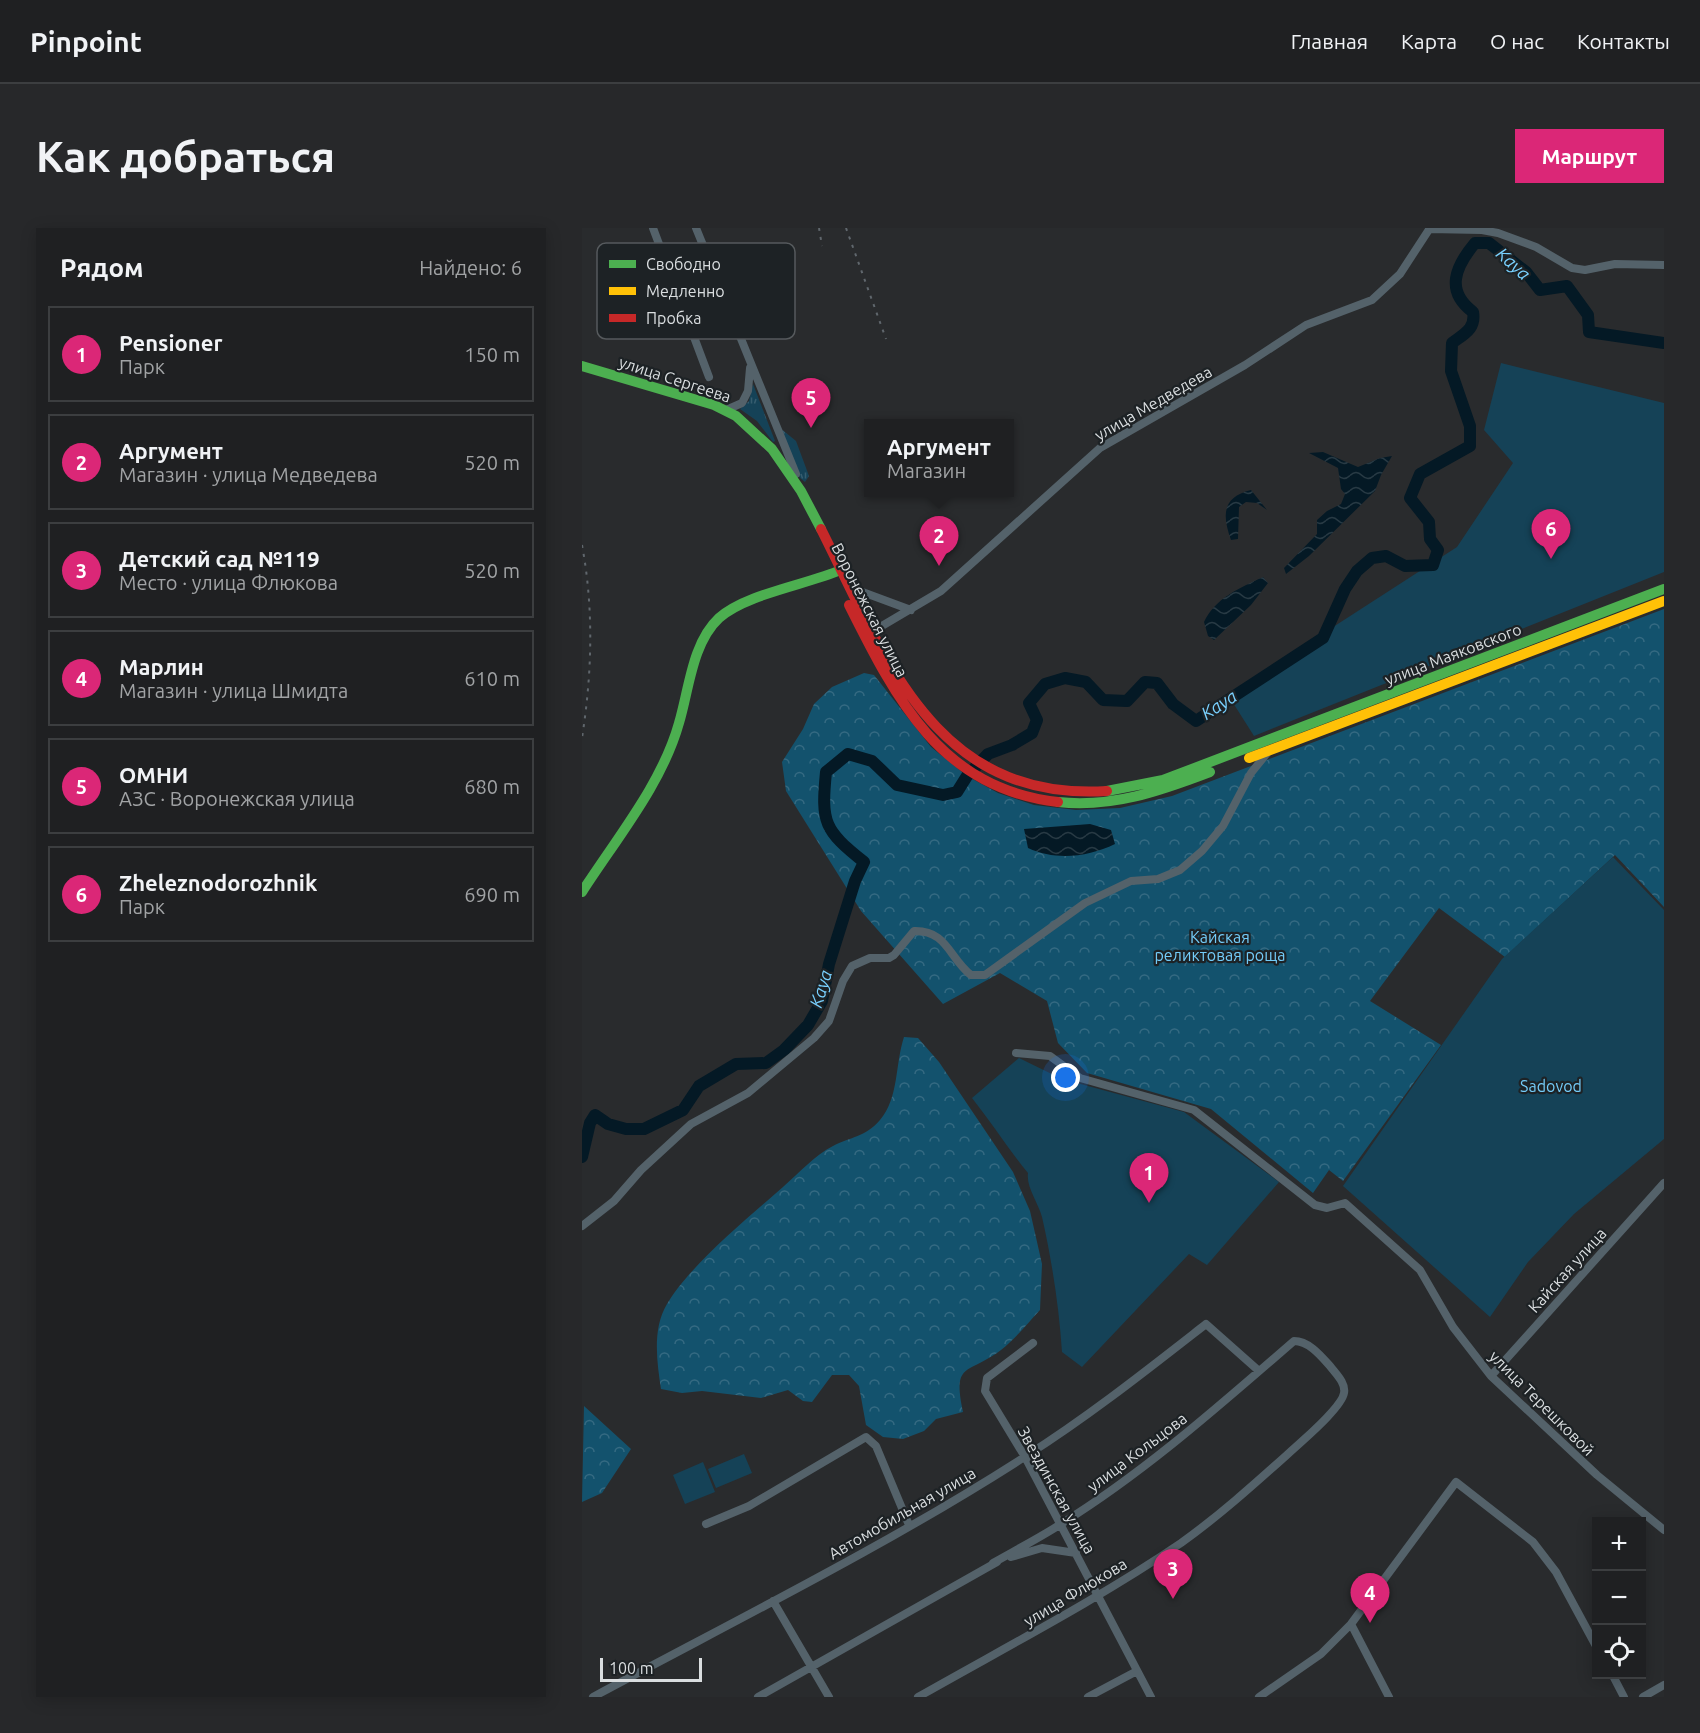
<!DOCTYPE html>
<html lang="ru">
<meta charset="utf-8">
<style>
:root{--surface:#1f2022;--page:#27282a;--text:#f1f3f6;--muted:#a1a3a5;--line:#3c3e40;--accent:#db2777}
body{margin:0;font-family:Ubuntu,sans-serif;background:var(--page);color:var(--text)}
.controls{position:absolute;right:18px;bottom:18px;display:grid;overflow:hidden;border-radius:0px;box-shadow:0 3px 15px #0003}
.controls button{width:54px;height:54px;display:grid;place-items:center;padding:0;border:0;border-bottom:2px solid var(--line);background:var(--surface);color:var(--text);font:30px sans-serif}
.scale{position:absolute;left:18px;bottom:15px;width:102px;box-sizing:border-box;padding-left:6px;border:3px solid #dadee0;border-top:0;font-size:16px;line-height:21px;white-space:nowrap;color:#dadee0;-webkit-text-stroke:4px #1d2225;paint-order:stroke}
.you{position:absolute;left:484px;top:850px;width:21px;height:21px;margin:-15px;border:4px solid #fff;border-radius:50%;background:#1a73e8;box-shadow:0 0 0 9px #1a73e833}
.badge{display:grid;place-items:center;width:39px;height:39px;border-radius:50%;background:var(--accent);color:#fff;font-size:20px;font-weight:700}
.pin{position:absolute;translate:-50% -50px;filter:drop-shadow(0 2px 3px #0008)}
.pin::after{content:'';position:absolute;top:32px;width:21px;height:18px;background:inherit;clip-path:polygon(0 0,100% 0,50% 100%)}
.popup{position:absolute;left:282px;top:191px;width:150px;height:78px;box-sizing:border-box;display:grid;place-content:center;border-radius:0px;background:var(--surface);filter:drop-shadow(0 2px 4px #0005);font-size:20px;white-space:nowrap;color:var(--muted)}
.popup b{font-size:22px;color:var(--text)}
.popup::after{content:'';position:absolute;left:50%;top:100%;margin-left:-12px;border:12px solid transparent;border-top-color:var(--surface)}
.list{margin:0;padding:0;list-style:none}
h2{display:flex;justify-content:space-between;align-items:center;height:78px;margin:0;padding:0 24px;font-size:26px}
h2 small{font-size:20px;font-weight:400;color:var(--muted)}
.list li{display:grid;grid-template-columns:39px 1fr auto;gap:18px;align-items:center;box-sizing:border-box;height:96px;margin:0 12px 12px;padding:0 12px;border:2px solid var(--line);border-radius:0px}
.list b{display:block;font-size:22px;white-space:nowrap}
.list p{margin:0;font-size:20px;white-space:nowrap;color:var(--muted)}
.list em{font-size:20px;font-style:normal;color:var(--muted)}
.icon{flex:none;width:33px;height:33px;fill:none;stroke:currentColor;stroke-width:2;stroke-linecap:round;stroke-linejoin:round}
.map{position:relative;flex:none;width:1082px;height:1469px;overflow:hidden;border-radius:0px}
header{display:flex;align-items:center;gap:36px;box-sizing:border-box;height:84px;padding:0 30px;background:var(--surface);border-bottom:2px solid var(--line)}
header strong{font-size:28px}
nav{display:flex;gap:33px;margin-inline-start:auto;font-size:21px}
.intro{display:flex;align-items:center;justify-content:space-between;box-sizing:border-box;height:144px;padding:0 36px}
h1{margin:0;font-size:42px}
.button{padding:15px 27px;border-radius:0px;background:var(--accent);color:#fff;font-size:21px;font-weight:700}
main{display:flex;gap:36px;padding:0 36px}
aside{flex:1;background:var(--surface);border-radius:0px;box-shadow:0 3px 15px #0003}
.map>svg:first-child{display:block}
.grass{fill:url(#grass-tufts)}
.forest{fill:url(#forest-crowns)}
.green{fill:#154257}
.water{fill:url(#water-waves)}
.lines{fill:none;stroke-linecap:round;stroke-linejoin:round}
.river{stroke:#041925;stroke-width:12}
.street{stroke:#54626a;stroke-width:8}
.fast{stroke:#4caf50;stroke-width:10}
.slow{stroke:#ffc107;stroke-width:10}
.jam{stroke:#c62828;stroke-width:10}
.rail{stroke:#60676d;stroke-width:2;stroke-dasharray:3 6;stroke-linecap:butt}
.labels{text-anchor:middle;stroke-width:4.5;stroke-linejoin:round;paint-order:stroke}
.street-label{font-size:16px;fill:#dadee0;stroke:#1d2225}
.park-label{font-size:16px;fill:#73ccf9;stroke:#1d2225}
.water-label{font-size:18px;font-style:italic;fill:#79d1ff;stroke:#1d2225}
.key{fill:#1d2225;stroke:#565a5d;stroke-width:1.5}
.key-label{font-size:16px;fill:#dadee0}
</style>
<header>
<strong>Pinpoint</strong>
<nav><a>Главная</a><a>Карта</a><a>О нас</a><a>Контакты</a></nav>
</header>
<div class="intro"><h1>Как добраться</h1><a class="button">Маршрут</a></div>
<main>
<aside>
<h2>Рядом<small>Найдено: 6</small></h2>
<ul class="list">
<li><span class="badge">1</span><div><b>Pensioner</b><p>Парк</p></div><em>150 m</em></li>
<li><span class="badge">2</span><div><b>Аргумент</b><p>Магазин · улица Медведева</p></div><em>520 m</em></li>
<li><span class="badge">3</span><div><b>Детский сад №119</b><p>Место · улица Флюкова</p></div><em>520 m</em></li>
<li><span class="badge">4</span><div><b>Марлин</b><p>Магазин · улица Шмидта</p></div><em>610 m</em></li>
<li><span class="badge">5</span><div><b>ОМНИ</b><p>АЗС · Воронежская улица</p></div><em>680 m</em></li>
<li><span class="badge">6</span><div><b>Zheleznodorozhnik</b><p>Парк</p></div><em>690 m</em></li>
</ul>
</aside>
<div class="map">
<svg width="1082" height="1469" viewBox="0 0 1082 1469">
<defs>
<pattern id="grass-tufts" width="24" height="20" patternUnits="userSpaceOnUse" patternTransform="scale(1.5)"><rect width="24" height="20" fill="#154257"/><path d="M3 7l-1-3M5 7V3M7 7l1-3M15 17l-1-3M17 17v-4M19 17l1-3" fill="none" stroke="#365d6f"/></pattern>
<pattern id="forest-crowns" width="20" height="18" patternUnits="userSpaceOnUse" patternTransform="scale(1.5)"><rect width="20" height="18" fill="#13526d"/><path d="M2 6a3 3 0 1 1 6 0M12 15a3 3 0 1 1 6 0" fill="none" stroke="#356a82"/></pattern>
<pattern id="water-waves" width="16" height="10" patternUnits="userSpaceOnUse" patternTransform="scale(1.5)"><rect width="16" height="10" fill="#041925"/><path d="M0 5q4-4 8 0t8 0" fill="none" stroke="#283a44"/></pattern>
</defs>
<rect width="100%" height="100%" fill="#292b2d"/>
<path class="grass" d="M171,156l22,57 -2,1 -16,-21 -17,-12 9,-8z
M198,200l16,13 13,35 -4,6 -5,-4z"/>
<path class="forest" d="M1082,381v298l-49,-52 -110,102 -66,-49 -69,93 71,44 -98,136 -14,-11 -16,23 -102,-84 -124,-36 -29,-30 -11,-42 -47,-28 -57,31 -82,-93 -75,-120 -4,-29 21,-33 11,-25 18,-17 32,-14 10,2 57,72 36,29 31,17 36,12 42,5 44,-2 52,-12z
M322,809l14,1 21,24 74,110 17,39 12,53 -2,46c-12,13 -25,29 -39,40 -33,25 -49,11 -38,62l-27,7 -12,12 -21,8 -20,-2 -17,-12 -7,-39 -10,-11h-17l-20,27 -9,-1 -15,-11 -27,8 -59,-7 -20,2 -21,-4c-4,-27 -9,-60 6,-85 23,-39 82,-87 116,-117 16,-14 32,-32 50,-41 19,-10 31,-8 47,-26 19,-22 15,-56 24,-83z
M2,1178l47,43 -29,44 -20,9z"/>
<path class="green" d="M919,135l163,40v169l-410,164 -26,-41 229,-148 56,-84 -29,-33z
M1031,629l51,53v229l-90,75 -46,48 -38,55 -147,-131 159,-227z
M437,830l43,21 122,33 95,70 -72,83 -18,-11 -107,113 -20,-15c-3,-45 -10,-91 -20,-135 -4,-15 -16,-30 -14,-44 -20,-24 -36,-50 -56,-75z
M162,1226l8,19 -36,15 -8,-19z
M121,1234l12,30 -30,12 -12,-29z"/>
<path class="water" d="M741,224l35,15 22,-9 12,-2 -11,19 -6,16 -66,65 -23,18 -2,-6 33,-34v-14l10,-9 14,-7 4,-10 -4,-5 -3,-21 -29,-15z
M669,262l16,20 -10,-7 -11,-1 -7,5 -1,32 -7,1c-9,-25 -9,-43 20,-50z
M681,349l5,6 -17,22 -37,35 -6,-4 -4,-14c11,-24 36,-34 59,-45z
M508,596l21,6 4,14c-27,13 -59,17 -87,4l-4,-19z"/>
<g class="lines">
<path class="river" d="M0,929l8,-34 5,-8 13,9 18,5h18l39,-19 16,-24 37,-22 30,-1 18,-13 24,-25 14,-24 7,-37 26,-83 9,-19c-40,-32 -43,-39 -38,-90l22,-18 24,7 25,24 46,10 14,-3 10,-16 21,-22 24,-9 20,-12 5,-13 -8,-17 16,-19 20,-6 21,4 17,18 24,1 18,-19 12,1 16,21 23,17 127,-83 22,-49 12,-18 15,-13 14,-2 19,10 28,-1 5,-15 -8,-11 -1,-17 -19,-24 10,-24 50,-28v-20l-19,-55 1,-28c12,-9 24,-14 21,-31 -28,-21 -18,-45 2,-69h14l37,29 14,18 27,-4 21,29 1,17 75,11"/>
<path class="street" d="M71,0l56,149
M114,0l100,246
M847,1l53,1 16,3 38,14 36,21 13,2 30,-6 49,1
M144,182l16,-7 6,-12 2,-23
M267,359l62,23
M288,405l71,-42 159,-143 145,-83 61,-40 66,-25 28,-26 30,-46
M434,825l34,3 30,22 114,32 121,95 12,3 18,-5 75,67 33,57 38,49 106,99 67,55
M0,998l32,-25 27,-31 50,-46 57,-31 66,-55 15,-17 14,-40 9,-15 18,-8h19l5,-3 20,-24c33,-1 35,27 57,44h14l100,-72 46,-22 27,-2 22,-9 22,-19 21,-25 28,-53 17,-21
M451,1115l-46,35 -2,13 40,66 126,240
M909,1148l173,-193
M124,1296l43,-18 117,-69 10,9 33,79
M429,1329l31,-9 34,5
M191,1373l56,96
M769,1396l38,73
M1030,1446l12,23
M11,1469c145,-78 295,-152 433,-241 63,-40 121,-86 180,-132l53,47
M176,1469l239,-135
M336,1469c88,-50 179,-97 263,-154 42,-30 80,-65 118,-99 11,-10 43,-38 45,-51 2,-10 -8,-19 -14,-27 -9,-10 -21,-25 -36,-25 -74,64 -149,131 -233,183 -22,14 -45,26 -68,39
M506,1469l49,-26
M677,1469l62,-43 30,-30 105,-142 77,60 23,30 40,74
M1061,1469l21,-12"/>
<path class="fast" d="M0,138l132,39 22,11 36,33 29,42 20,38
M525,563l56,-11 501,-191
M476,574c54,6 102,-11 152,-30
M0,664c34,-53 80,-108 97,-169 10,-33 13,-80 40,-105 27,-24 86,-33 122,-48"/>
<path class="slow" d="M667,530l415,-157"/>
<path class="jam" d="M239,301c64,127 113,273 286,262
M267,377c47,94 92,184 209,197"/>
<path class="rail" d="M237,0l3,18
M264,0l40,111
M0,317c12,64 10,129 0,193"/>
</g>
<g class="labels">
<g class="street-label">
<text transform="translate(93 151) rotate(18)" y="6">улица Сергеева</text>
<text transform="translate(571 175) rotate(-30)" y="6">улица Медведева</text>
<text transform="translate(288 382) rotate(63)" y="6">Воронежская улица</text>
<text transform="translate(871 426) rotate(-21)" y="6">улица Маяковского</text>
<text transform="translate(985 1042) rotate(-48)" y="6">Кайская улица</text>
<text transform="translate(960 1175) rotate(45)" y="6">улица Терешковой</text>
<text transform="translate(555 1224) rotate(-37)" y="6">улица Кольцова</text>
<text transform="translate(475 1262) rotate(61)" y="6">Звездинская улица</text>
<text transform="translate(320 1285) rotate(-30)" y="6">Автомобильная улица</text>
<text transform="translate(493 1364) rotate(-31)" y="6">улица Флюкова</text>
</g>
<g class="park-label">
<text x="638" y="715">Кайская<tspan x="638" dy="18">реликтовая роща</tspan></text>
<text x="969" y="864">Sadovod</text>
</g>
<g class="water-label">
<text transform="translate(931 36) rotate(42)" y="6">Kaya</text>
<text transform="translate(637 477) rotate(-33)" y="6">Kaya</text>
<text transform="translate(239 761) rotate(-73)" y="6">Kaya</text>
</g>
</g>
<rect x="15" y="15" width="198" height="96" rx="9" class="key"/>
<rect x="27" y="32" width="27" height="8" fill="#4caf50"/>
<rect x="27" y="59" width="27" height="8" fill="#ffc107"/>
<rect x="27" y="86" width="27" height="8" fill="#c62828"/>
<g class="key-label">
<text x="64" y="42">Свободно</text>
<text x="64" y="69">Медленно</text>
<text x="64" y="96">Пробка</text>
</g>
</svg>
<div class="controls">
<button>+</button>
<button>−</button>
<button><svg class="icon" aria-label="locate" viewBox="0 0 24 24"><circle cx="12" cy="12" r="6"/><path d="M12 2v4M12 18v4M2 12h4M18 12h4"/></svg></button>
</div>
<div class="scale">100 m</div>
<div class="you"></div>
<div class="pin badge" style="left:567px;top:975px">1</div>
<div class="pin badge" style="left:357px;top:338px">2</div>
<div class="popup"><b>Аргумент</b>Магазин</div>
<div class="pin badge" style="left:591px;top:1371px">3</div>
<div class="pin badge" style="left:788px;top:1395px">4</div>
<div class="pin badge" style="left:229px;top:200px">5</div>
<div class="pin badge" style="left:969px;top:331px">6</div>
</div>
</main>
